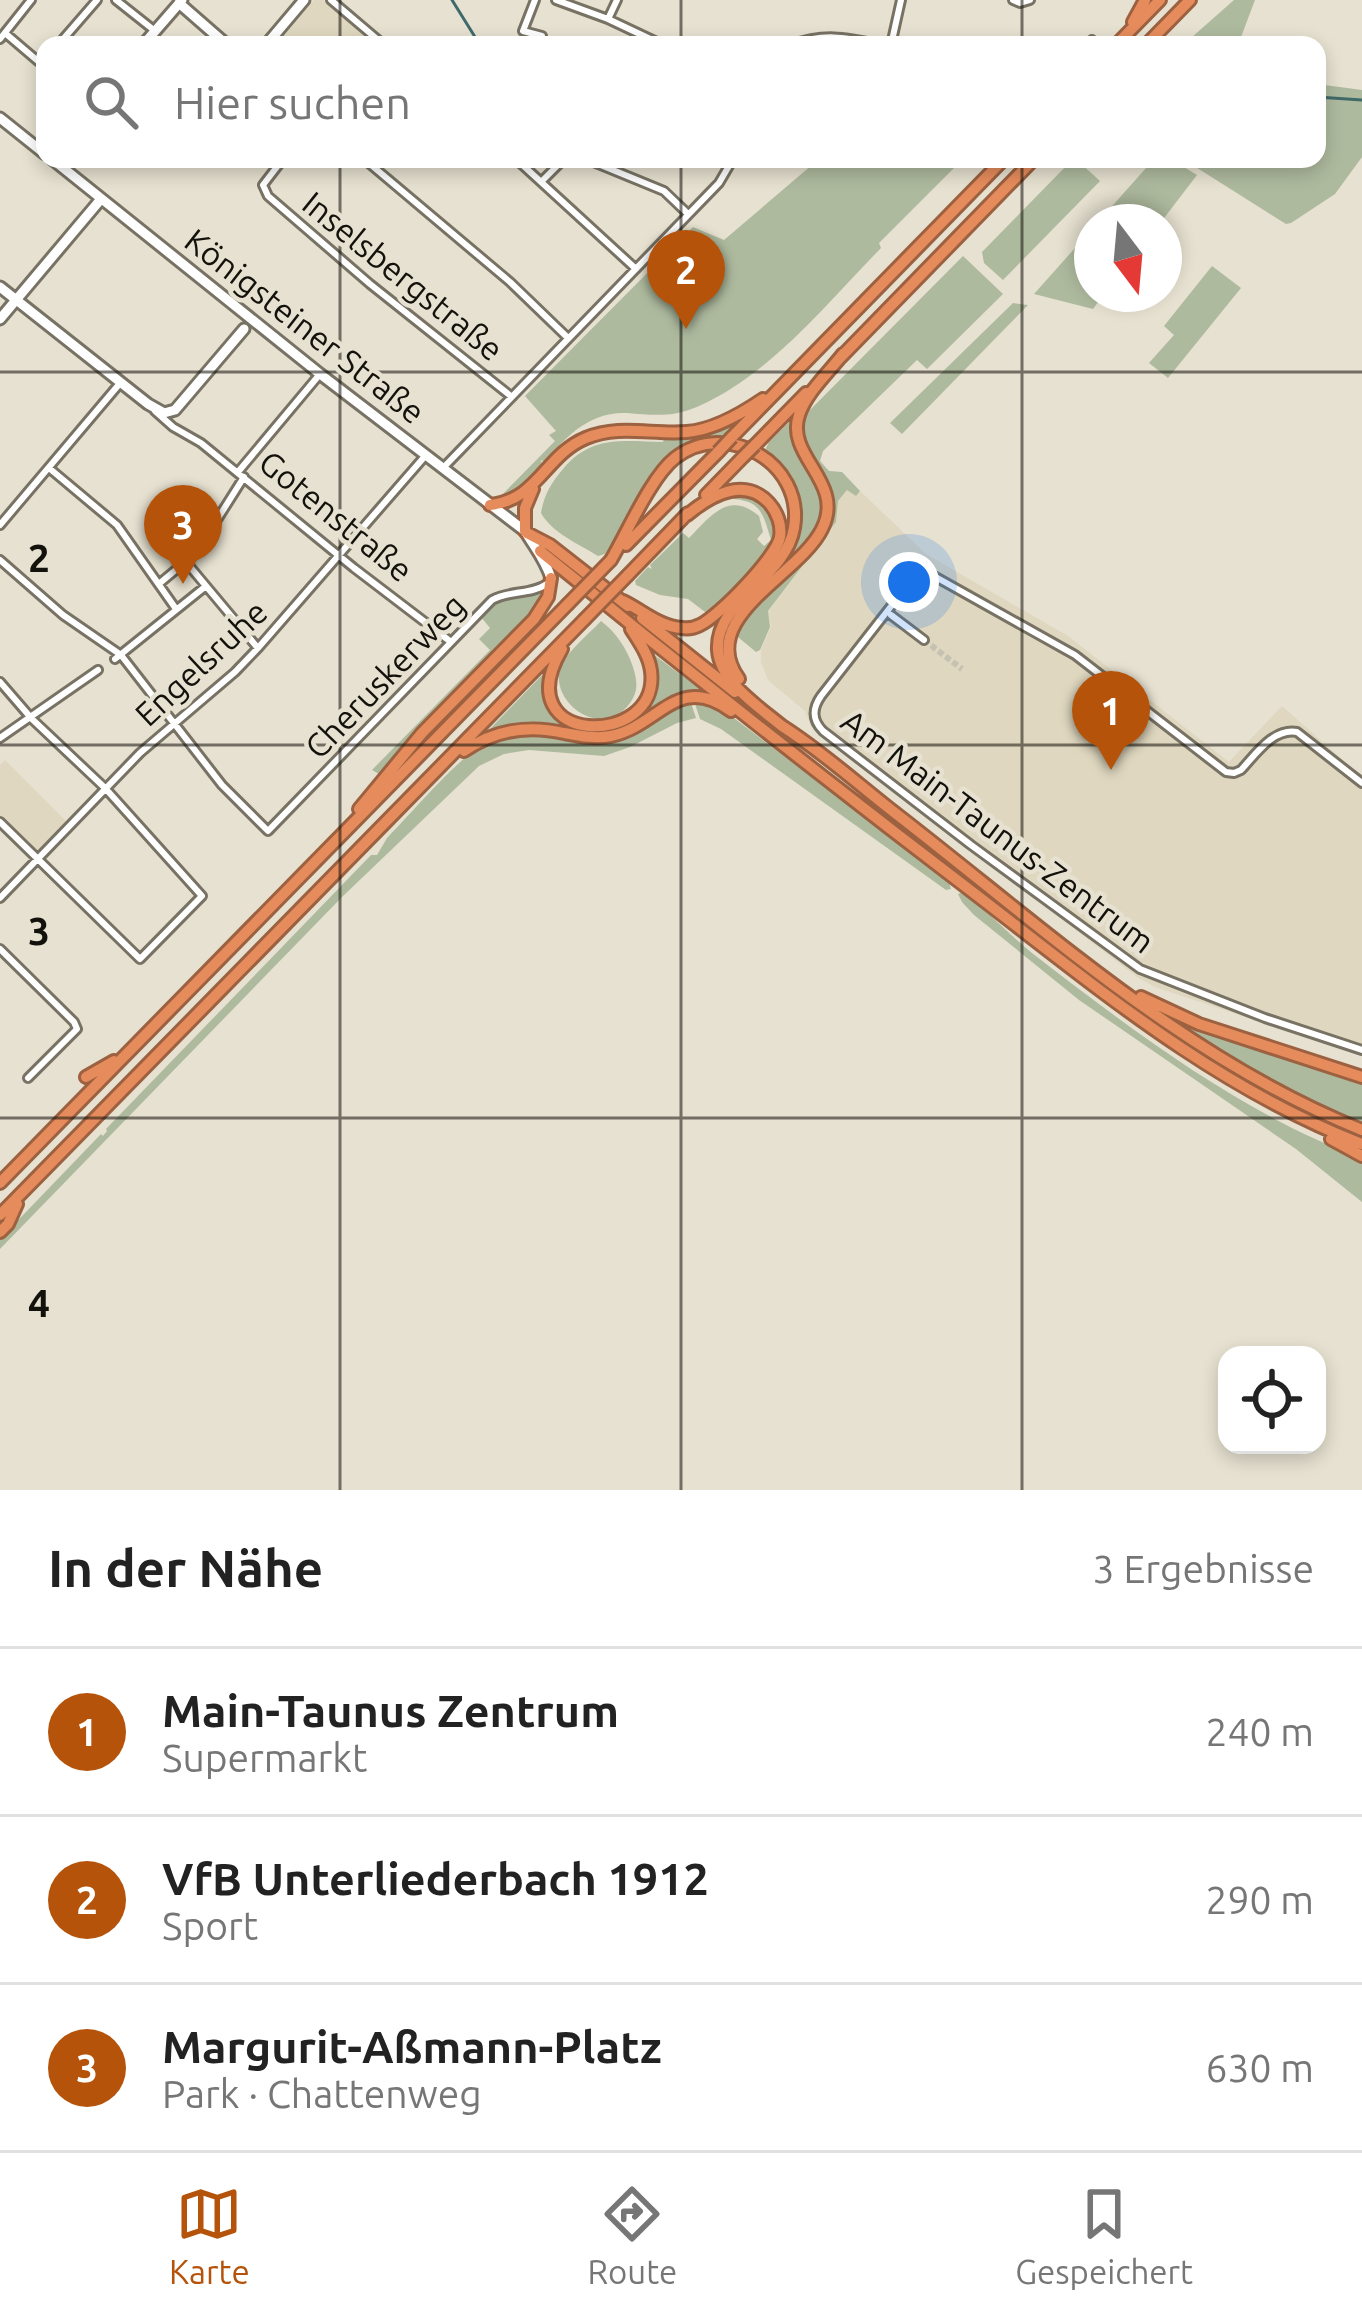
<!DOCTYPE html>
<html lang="de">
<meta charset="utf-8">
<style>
:root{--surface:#fff;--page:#f2f2f2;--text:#222;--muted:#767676;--line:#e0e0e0;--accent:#b45309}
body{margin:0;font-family:Ubuntu,sans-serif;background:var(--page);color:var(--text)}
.controls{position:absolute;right:36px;bottom:36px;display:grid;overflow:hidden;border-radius:24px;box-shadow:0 6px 18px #0003}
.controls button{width:108px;height:108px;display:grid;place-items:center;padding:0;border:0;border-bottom:3px solid var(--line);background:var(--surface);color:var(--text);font:60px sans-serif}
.compass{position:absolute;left:1074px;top:204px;width:108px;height:108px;border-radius:50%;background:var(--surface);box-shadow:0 6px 18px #0003;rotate:164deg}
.you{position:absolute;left:909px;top:582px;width:42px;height:42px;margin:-30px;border:9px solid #fff;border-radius:50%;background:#1a73e8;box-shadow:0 0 0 18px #1a73e833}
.badge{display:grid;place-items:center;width:78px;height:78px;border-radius:50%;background:var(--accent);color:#fff;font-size:39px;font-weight:700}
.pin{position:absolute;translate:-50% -99px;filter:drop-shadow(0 3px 6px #0008)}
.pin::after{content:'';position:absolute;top:63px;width:42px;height:36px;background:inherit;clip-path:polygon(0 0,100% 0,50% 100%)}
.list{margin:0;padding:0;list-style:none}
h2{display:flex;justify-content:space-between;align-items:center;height:156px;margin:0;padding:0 48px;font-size:51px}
h2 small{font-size:39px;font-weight:400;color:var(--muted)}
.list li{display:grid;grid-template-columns:78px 1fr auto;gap:36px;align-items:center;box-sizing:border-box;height:168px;padding:0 48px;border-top:3px solid var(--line)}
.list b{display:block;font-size:45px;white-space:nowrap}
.list p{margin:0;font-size:39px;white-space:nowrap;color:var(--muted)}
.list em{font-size:39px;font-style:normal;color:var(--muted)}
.icon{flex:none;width:66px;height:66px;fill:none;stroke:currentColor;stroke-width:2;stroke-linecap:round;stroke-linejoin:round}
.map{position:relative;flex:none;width:1362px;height:1490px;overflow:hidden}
.search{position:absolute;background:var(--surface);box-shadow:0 6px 18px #0003;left:36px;right:36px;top:36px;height:132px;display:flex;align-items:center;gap:30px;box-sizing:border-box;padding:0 42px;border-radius:24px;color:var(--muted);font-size:45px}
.sheet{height:660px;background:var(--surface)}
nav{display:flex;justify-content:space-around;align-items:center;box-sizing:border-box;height:168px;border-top:3px solid var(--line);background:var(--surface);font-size:33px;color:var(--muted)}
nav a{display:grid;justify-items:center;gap:6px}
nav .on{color:var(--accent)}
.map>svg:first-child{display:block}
.built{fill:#dfd7bf}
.green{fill:#aeba9e}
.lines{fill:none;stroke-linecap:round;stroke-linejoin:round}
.stream{stroke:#3f6a69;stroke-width:3}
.street-tunnel{stroke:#c6c2b2;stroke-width:6;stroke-dasharray:6 3;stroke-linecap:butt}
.street-casing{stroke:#777263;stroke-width:12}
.secondary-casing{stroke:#777263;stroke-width:15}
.highway-casing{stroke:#9c6140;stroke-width:16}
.street{stroke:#fff;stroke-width:6}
.secondary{stroke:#fff;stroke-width:9}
.highway{stroke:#e68c5c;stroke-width:10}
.highway-bridge-casing{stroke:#9c6140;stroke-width:16;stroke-linecap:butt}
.highway-bridge{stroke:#e68c5c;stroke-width:10}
.grid{fill:none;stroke:#13110b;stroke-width:3;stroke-opacity:0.55}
.labels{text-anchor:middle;stroke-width:9;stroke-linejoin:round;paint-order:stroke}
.street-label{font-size:33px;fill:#13110b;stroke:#e6e1d0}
.grid-label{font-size:39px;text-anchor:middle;font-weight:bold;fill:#13110b;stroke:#e6e1d0;stroke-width:9;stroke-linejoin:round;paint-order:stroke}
</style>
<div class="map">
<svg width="1362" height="1490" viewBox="0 0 1362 1490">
<rect width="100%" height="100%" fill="#e6e1d0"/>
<path class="built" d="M314,0h9l54,45h-101z
M848,489l8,7 4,-5 66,63 142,82 161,126 53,-56 80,71v279l-207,-69 -18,-10 -326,-251 -6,-15 -37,-31 -7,-18v-12l10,-23 -3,-15 68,-90 2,-21z
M5,760l61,61 -29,31 -37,-37v-50z"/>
<path class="green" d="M1234,0h21l-17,45h-55z
M1317,84l45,6v67l-27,37 -44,29 -5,1 -103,-65h134z
M819,159h144l-84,84 2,5c-53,54 -111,127 -182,158 -26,12 -46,9 -72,7 -38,-2 -62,25 -83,49l-3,-2 1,5 -18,24 -19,10 -4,-3 54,-55 -6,-6 7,-4 -31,-35 168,-169 31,13z
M1073,159h3l24,22 -97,99 -19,-17 -2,-11z
M1154,159h17l26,16 -36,47h-63z
M1092,229v65h12l-11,15 -59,-15z
M963,256l40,38 -76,75 -10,-9 -94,91 -3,10 9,10 13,1 18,19 -4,5 -9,-6 -9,11 -2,21 -68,89 2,16 -10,23 -4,2 -23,-19 6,-10 62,-61 30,-52 -30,-77 3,-17z
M1212,266l29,22 -73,90 -19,-15 25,-28 -10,-9z
M1013,303l15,2 -126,129 -12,-11z
M795,416l27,78 1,18 -3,14 -18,24 -69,69 -5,10 -3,-2c18,-27 59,-51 68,-81 2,-9 2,-20 3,-29 4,-29 -10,-47 -32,-65l5,-10z
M731,424l2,3 -12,11 -14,2 -26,8 -76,106 -7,2c-19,-12 -46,-23 -57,-43 3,-18 10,-30 22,-44 28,-34 59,-28 100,-27l1,-3 30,-1z
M739,493c85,27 3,89 -30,122l-21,-16 -28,-4 -24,-10 -1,-4 13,-14 4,2 -2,-4 33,-32 6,5c21,-21 39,-48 70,-22l4,16 -6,7 7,7 7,-6c-10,-34 -12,-40 -49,-42z
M547,588l-12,24 -158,169 2,-7 -7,-4 118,-120 -11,-11 11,-11 -9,-11c29,-30 35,-13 66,-29z
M601,621c15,11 26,28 32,46 4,14 6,23 -3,36 -29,40 -85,-4 -68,-39 8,-15 27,-30 39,-43z
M649,651l56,42h-24l-10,4 -40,28 -29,9 -119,2 63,-65c-1,10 1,16 5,27 15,40 49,44 82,18 10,-8 19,-15 22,-28 3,-12 -3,-26 -6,-37z
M694,701l15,2 17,9 223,170 2,7 -5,1 -225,-161 -21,-10z
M686,703h5l5,15 -19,5 -47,24 -26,9 -75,-6 -25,4 -25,12 -137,131 -342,352v-10l101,-105 2,2 4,-5 -1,-2 265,-274h6l10,-17c24,-24 74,-85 103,-97 39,-16 73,5 112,2 33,-2 55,-28 84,-40z
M961,893c26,16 47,41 71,60 97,75 214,164 330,205v44l-66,-53 -217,-149 -105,-85 -12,-13 -4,-8z
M1134,996l204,75 24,12v43l-104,-49z"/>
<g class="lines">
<path class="stream" d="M452,0l28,45
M1317,97l45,3"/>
<path class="street-tunnel" d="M924,640l38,29"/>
<g class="street-casing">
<path id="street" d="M116,0l39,31
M331,0l53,45
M535,0l-12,31 19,5
M556,0l52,19 55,26
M1013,0l7,3 10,-3
M608,19l9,-19
M5,33l34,29 6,-2
M0,39l31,-39
M58,45l39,-45
M791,45c34,-13 57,-7 92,0
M891,45l10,-45
M1086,45l6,-5
M283,159l-20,26 5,11 102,88 142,113
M364,159l146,123 58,56
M516,159l120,110
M586,159l78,32 24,23
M542,181l22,-22
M155,411l18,16 28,16 153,125 97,74
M49,468l68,57 59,84
M443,468l276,-285 14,-24
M238,472l82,-98
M0,525l121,-143
M0,560l63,55 58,40 101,130 46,46 224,-231c18,-10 38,-5 55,-16
M186,562l71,85
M160,583l36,-30 48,-76
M891,615l33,25
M115,659l91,-73
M0,682l32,37 73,69 97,108 -62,63 -140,-137
M0,738l98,-68
M1362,783l-65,-51c-24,-4 -41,22 -56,38l-7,3 -8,-1 -151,-117 -150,-84 -6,1 -9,10 -89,114c-9,13 -9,24 2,35l148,114 169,124 125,49 97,32
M0,898l140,-145 95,-81 23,-24 168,-193
M0,949l74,73 3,7 -49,49"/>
</g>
<g class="secondary-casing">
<path id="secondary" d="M179,3l48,42
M143,45l39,-45
M266,45l38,-45
M0,118l45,36
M52,159l268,215 205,157c10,17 20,28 26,47
M0,287l148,117 16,9 11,-3 69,-81
M0,319l101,-120"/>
</g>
<g class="highway-casing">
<path id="highway" d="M1133,22l12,-22
M1116,45l44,-45
M1146,45l44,-45
M840,358l194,-199
M732,437l272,-278
M755,445l51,-52
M706,495l37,-38
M490,505c48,-5 55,-50 96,-67 33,-14 67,-3 101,-6 27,-2 54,-18 76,-33
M525,531v-23l8,-19
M527,533l23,12 78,61
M626,545l92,-93
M540,551c145,118 291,233 439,346 122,94 238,191 383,247
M611,560c17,-29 40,-83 64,-102 51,-40 130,5 119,70 -8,50 -79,72 -76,122 2,32 41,57 64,76 41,26 78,60 117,90 147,114 288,244 463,314
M628,575l60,-62
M623,601c19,9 37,26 59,27 6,1 12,0 18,-3 18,-8 77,-69 80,-88 2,-12 -3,-25 -11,-34 -25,-27 -59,-7 -82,12
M642,618l93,74
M562,649c-58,98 99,100 89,22 -2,-16 -12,-29 -20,-42
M739,679c-44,-62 60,-103 83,-150 24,-47 -37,-72 -23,-114 7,-22 30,-43 44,-61
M464,751c30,-21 65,-26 100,-18 16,3 31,6 47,3 48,-10 67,-64 120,-25
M359,809l63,-76 112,-114 14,-22 3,-19
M1141,997l58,27 163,53
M86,1077l28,-16
M1331,1139l31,17
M0,1183l567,-578
M0,1215l584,-595
M0,1232l8,-8 9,-20"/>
</g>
<use href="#street" class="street"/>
<use href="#secondary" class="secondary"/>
<use href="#highway" class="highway"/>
<g class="highway-bridge-casing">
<path id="highway-bridge" d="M718,452l14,-15
M743,457l12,-12
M567,605l44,-45
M584,620l44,-45"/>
</g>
<use href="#highway-bridge" class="highway-bridge"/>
</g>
<path class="grid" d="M340,0v45M681,0v45M1022,0v45M340,159v1331M681,159v1331M1022,159v1331M0,372h1362M0,745h1362M0,1118h1362"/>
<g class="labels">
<g class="street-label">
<text transform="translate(403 276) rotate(39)" y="12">Inselsbergstraße</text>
<text transform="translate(305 326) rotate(38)" y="12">Königsteiner Straße</text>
<text transform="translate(336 516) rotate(39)" y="12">Gotenstraße</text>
<text transform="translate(201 663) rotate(-43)" y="12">Engelsruhe</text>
<text transform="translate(385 676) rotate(-46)" y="12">Cheruskerweg</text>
<text transform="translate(998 831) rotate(37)" y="12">Am Main-Taunus-Zentrum</text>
</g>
</g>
<g class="grid-label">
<text x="39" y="572">2</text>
<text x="39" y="945">3</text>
<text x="39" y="1317">4</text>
</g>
</svg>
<div class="controls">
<button><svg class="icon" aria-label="locate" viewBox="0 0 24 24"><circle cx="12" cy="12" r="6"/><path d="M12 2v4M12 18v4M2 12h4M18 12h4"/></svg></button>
</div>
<svg class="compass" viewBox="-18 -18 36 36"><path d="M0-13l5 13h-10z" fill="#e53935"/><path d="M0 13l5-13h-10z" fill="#767676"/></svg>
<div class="you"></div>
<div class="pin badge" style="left:1111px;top:770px">1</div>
<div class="pin badge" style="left:686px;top:329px">2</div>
<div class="pin badge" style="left:183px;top:584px">3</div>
<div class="search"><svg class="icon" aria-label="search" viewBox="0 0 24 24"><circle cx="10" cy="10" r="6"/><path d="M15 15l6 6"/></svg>Hier suchen</div>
</div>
<section class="sheet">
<h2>In der Nähe<small>3 Ergebnisse</small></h2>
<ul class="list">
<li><span class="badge">1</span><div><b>Main-Taunus Zentrum</b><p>Supermarkt</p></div><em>240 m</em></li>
<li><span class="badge">2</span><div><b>VfB Unterliederbach 1912</b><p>Sport</p></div><em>290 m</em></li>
<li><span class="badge">3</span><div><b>Margurit-Aßmann-Platz</b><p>Park · Chattenweg</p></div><em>630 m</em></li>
</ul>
</section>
<nav>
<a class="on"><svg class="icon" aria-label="map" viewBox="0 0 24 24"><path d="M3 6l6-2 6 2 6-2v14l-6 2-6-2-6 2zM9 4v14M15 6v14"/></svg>Karte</a>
<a><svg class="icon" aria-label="directions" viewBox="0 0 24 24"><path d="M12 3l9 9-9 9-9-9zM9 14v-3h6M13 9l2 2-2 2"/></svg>Route</a>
<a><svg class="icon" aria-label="saved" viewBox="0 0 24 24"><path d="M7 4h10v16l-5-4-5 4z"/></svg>Gespeichert</a>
</nav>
